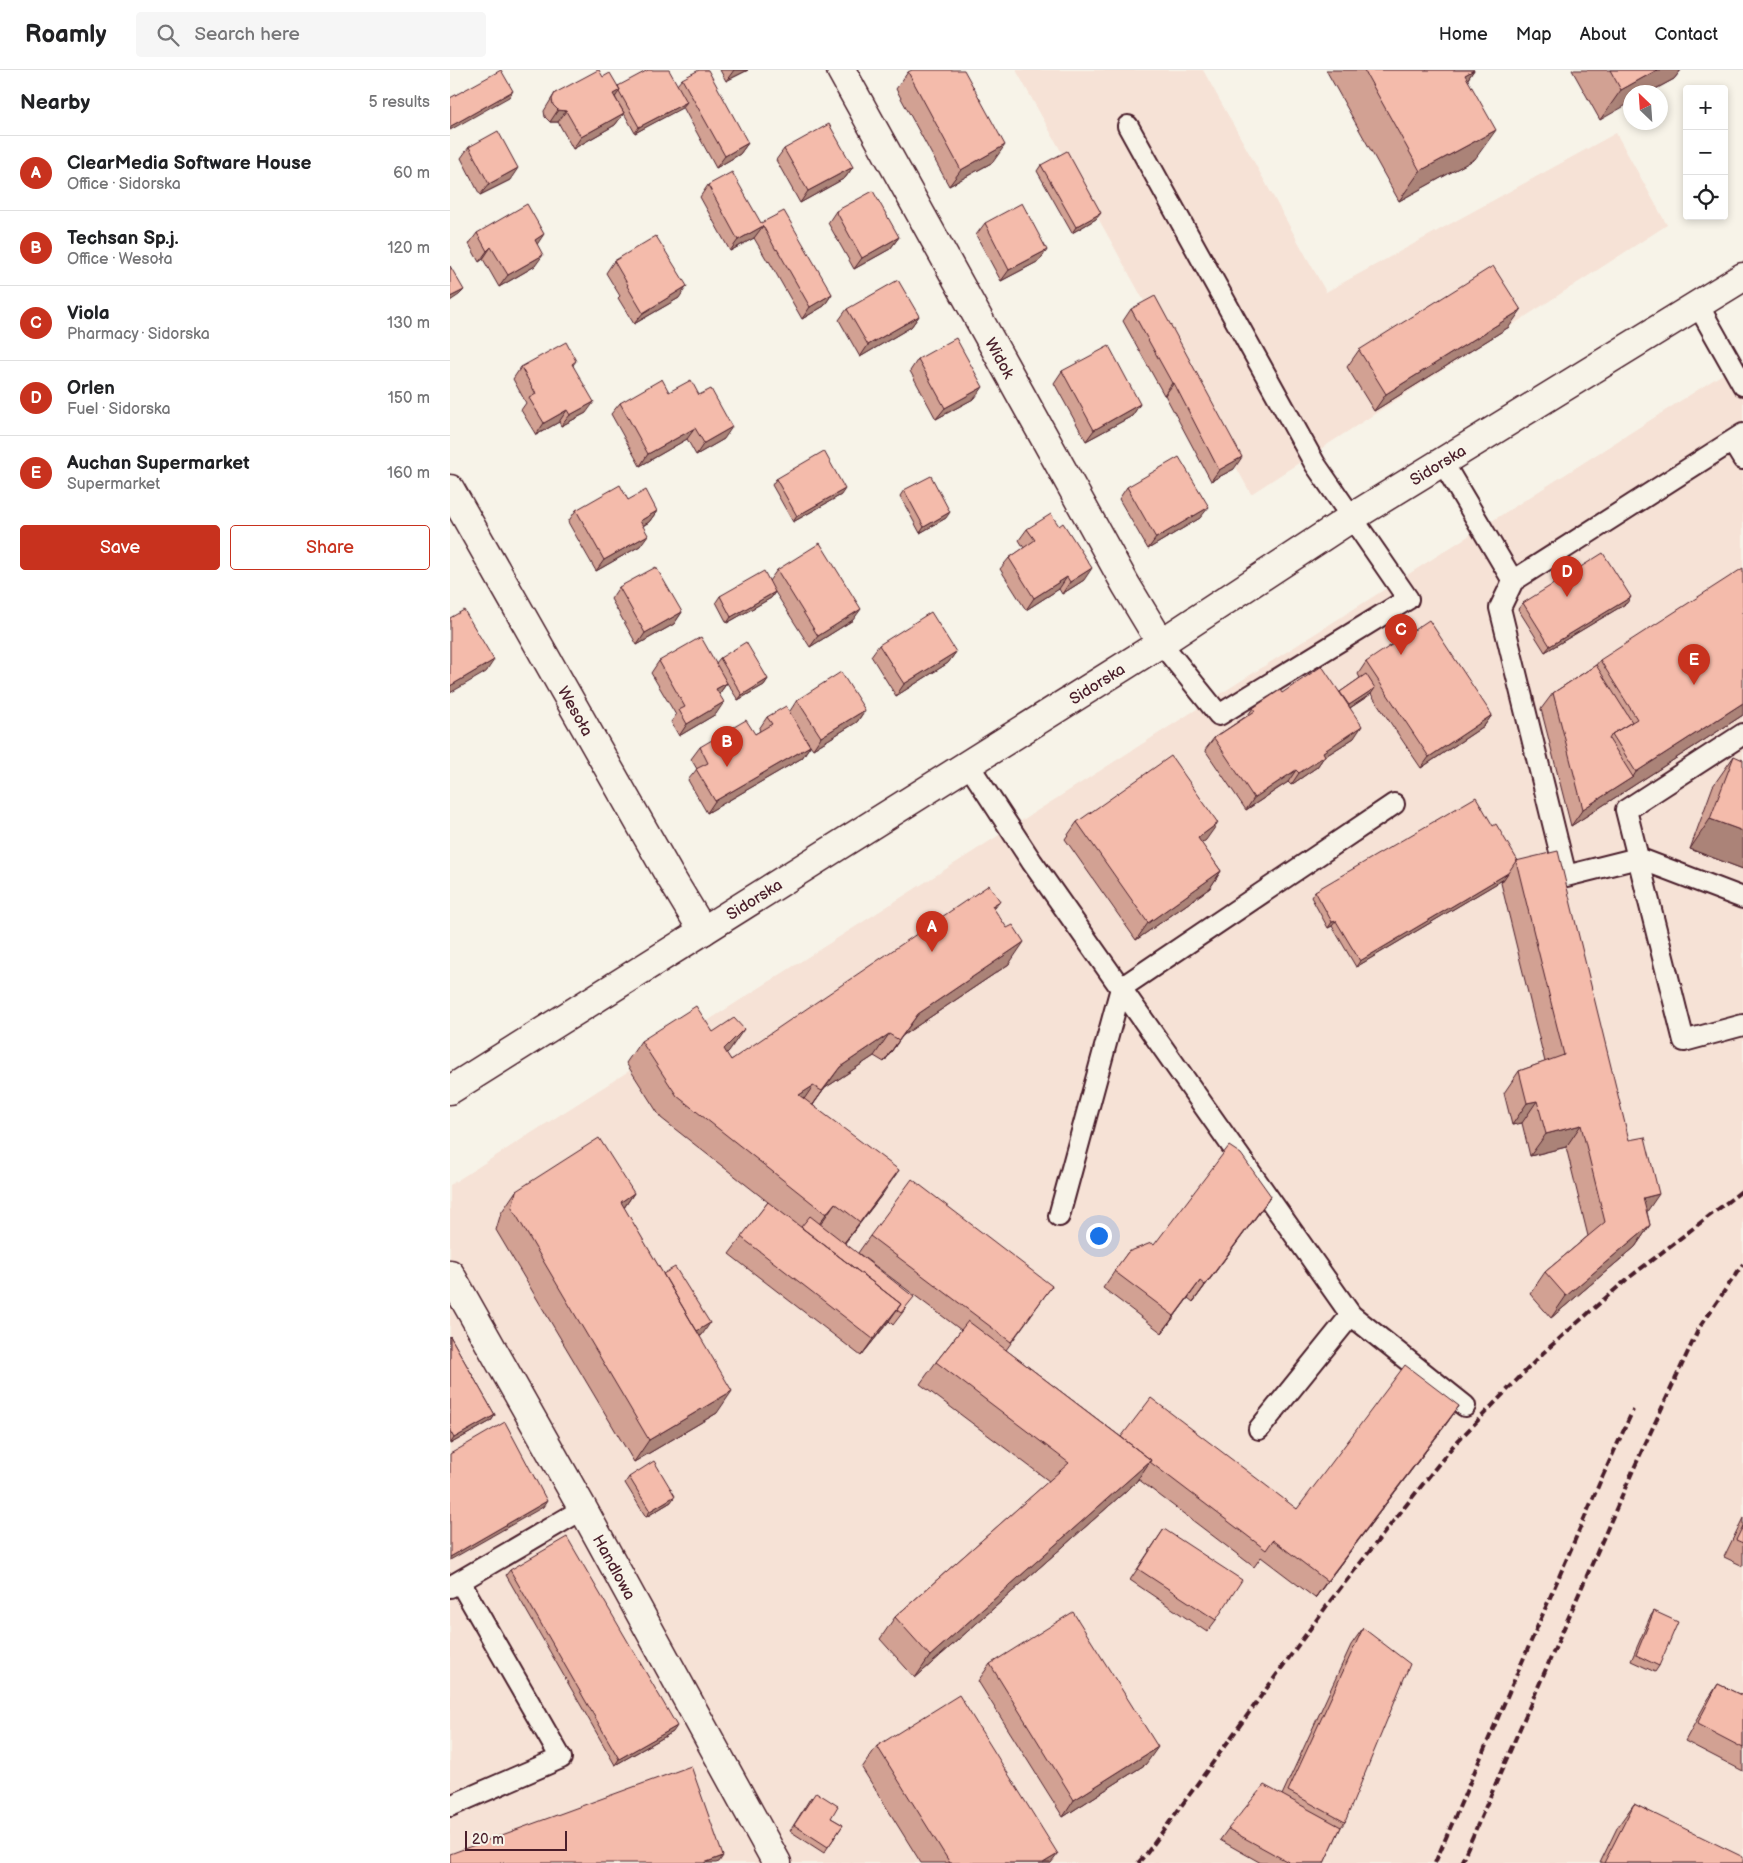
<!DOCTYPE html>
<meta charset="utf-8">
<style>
:root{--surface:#fff;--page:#f6f6f6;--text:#202124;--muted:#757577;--line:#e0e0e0;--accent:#c8321e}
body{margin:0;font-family:"Balsamiq Sans",sans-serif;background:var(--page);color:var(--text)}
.controls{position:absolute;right:15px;top:15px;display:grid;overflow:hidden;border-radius:5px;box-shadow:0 2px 8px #0003}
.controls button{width:45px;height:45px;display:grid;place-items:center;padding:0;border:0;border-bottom:1px solid var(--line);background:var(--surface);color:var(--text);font:25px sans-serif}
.compass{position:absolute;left:1173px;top:15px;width:45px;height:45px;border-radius:50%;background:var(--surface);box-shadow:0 2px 8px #0003;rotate:335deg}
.scale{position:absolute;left:15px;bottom:12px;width:102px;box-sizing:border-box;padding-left:5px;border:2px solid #4a1f2b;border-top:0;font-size:14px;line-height:18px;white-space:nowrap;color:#4a1f2b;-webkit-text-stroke:4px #f7f3e8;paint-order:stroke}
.you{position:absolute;left:648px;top:1165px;width:18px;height:18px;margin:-12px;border:4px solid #fff;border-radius:50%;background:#1a73e8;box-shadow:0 0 0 8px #1a73e833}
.badge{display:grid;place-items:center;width:32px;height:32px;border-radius:50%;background:var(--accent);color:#fff;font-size:16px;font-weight:700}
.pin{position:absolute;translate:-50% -41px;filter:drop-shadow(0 1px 2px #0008)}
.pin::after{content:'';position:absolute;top:26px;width:18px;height:15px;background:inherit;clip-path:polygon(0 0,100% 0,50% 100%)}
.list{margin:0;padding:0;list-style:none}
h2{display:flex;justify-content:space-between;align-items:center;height:65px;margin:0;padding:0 20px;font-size:21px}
h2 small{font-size:16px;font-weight:400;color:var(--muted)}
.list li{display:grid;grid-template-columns:32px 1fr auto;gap:15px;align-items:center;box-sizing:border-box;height:75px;padding:0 20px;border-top:1px solid var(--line)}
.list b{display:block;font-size:19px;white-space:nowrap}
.list p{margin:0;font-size:16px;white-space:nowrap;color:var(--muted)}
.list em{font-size:16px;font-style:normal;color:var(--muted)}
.actions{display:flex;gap:10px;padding:15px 20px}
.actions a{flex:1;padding:11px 0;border:1px solid var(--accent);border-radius:5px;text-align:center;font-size:18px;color:var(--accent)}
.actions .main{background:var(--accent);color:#fff}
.icon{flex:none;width:28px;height:28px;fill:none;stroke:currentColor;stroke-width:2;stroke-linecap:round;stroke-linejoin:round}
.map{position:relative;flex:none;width:1293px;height:1793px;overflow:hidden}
header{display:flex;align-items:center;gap:30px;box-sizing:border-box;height:70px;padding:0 25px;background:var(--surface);border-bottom:1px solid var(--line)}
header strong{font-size:24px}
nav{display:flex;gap:28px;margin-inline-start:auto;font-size:18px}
.search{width:350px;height:45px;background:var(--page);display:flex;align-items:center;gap:12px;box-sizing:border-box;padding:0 18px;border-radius:5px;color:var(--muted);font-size:19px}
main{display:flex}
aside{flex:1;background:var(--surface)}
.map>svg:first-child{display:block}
.built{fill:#f6e2d6}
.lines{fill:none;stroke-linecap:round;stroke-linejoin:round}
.service-casing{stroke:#4a1f2b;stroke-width:24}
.minor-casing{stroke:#4a1f2b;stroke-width:31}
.tertiary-casing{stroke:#4a1f2b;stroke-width:31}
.service{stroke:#f7f3e8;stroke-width:20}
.minor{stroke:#f7f3e8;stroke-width:28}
.tertiary{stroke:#f7f3e8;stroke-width:28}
.rail{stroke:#4a1f2b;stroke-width:4;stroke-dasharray:8 4;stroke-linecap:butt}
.wall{fill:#d2a193;stroke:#4a1f2b}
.shaded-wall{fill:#ab8378;stroke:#4a1f2b}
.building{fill:#f4bbab;stroke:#4a1f2b}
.labels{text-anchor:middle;stroke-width:4.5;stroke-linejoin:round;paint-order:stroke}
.street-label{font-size:16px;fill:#4a1f2b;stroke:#f7f3e8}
</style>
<header>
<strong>Roamly</strong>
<div class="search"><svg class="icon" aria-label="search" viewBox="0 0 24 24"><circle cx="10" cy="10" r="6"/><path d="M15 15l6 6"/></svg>Search here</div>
<nav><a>Home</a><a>Map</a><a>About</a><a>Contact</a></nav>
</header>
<main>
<aside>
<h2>Nearby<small>5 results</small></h2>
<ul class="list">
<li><span class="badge">A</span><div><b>ClearMedia Software House</b><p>Office · Sidorska</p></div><em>60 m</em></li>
<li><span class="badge">B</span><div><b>Techsan Sp.j.</b><p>Office · Wesoła</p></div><em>120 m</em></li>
<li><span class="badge">C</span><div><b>Viola</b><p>Pharmacy · Sidorska</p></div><em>130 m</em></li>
<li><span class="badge">D</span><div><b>Orlen</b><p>Fuel · Sidorska</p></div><em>150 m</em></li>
<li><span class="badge">E</span><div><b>Auchan Supermarket</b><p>Supermarket</p></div><em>160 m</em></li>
</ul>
<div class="actions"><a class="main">Save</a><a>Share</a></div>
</aside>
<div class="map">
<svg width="1293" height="1793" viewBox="0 0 1293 1793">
<rect width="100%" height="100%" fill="#f7f3e8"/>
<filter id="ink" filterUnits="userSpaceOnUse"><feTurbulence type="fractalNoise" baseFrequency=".02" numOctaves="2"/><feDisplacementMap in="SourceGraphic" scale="10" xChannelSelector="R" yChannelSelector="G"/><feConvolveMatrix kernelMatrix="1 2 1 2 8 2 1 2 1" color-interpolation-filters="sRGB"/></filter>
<g filter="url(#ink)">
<path class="built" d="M566,0h187l123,222 290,-159 51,92 -416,269z
M1293,291v1502h-1293v-678z"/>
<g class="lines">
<g class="service-casing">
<path id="service" d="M678,56l187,338 93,135 -189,116 -58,-72
M1248,235l45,80
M1282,371l11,18
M992,391l71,120 230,-147
M1063,511l-13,27 66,268 72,-18 105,40
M1293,664l-117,76 58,231 59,-16
M518,694l64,98 319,453 114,91
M609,1146l62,-228 273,-184
M809,1359l92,-114
M0,1517l133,-78
M0,1736l111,-48 -101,-176"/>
</g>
<g class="minor-casing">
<g id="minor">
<path id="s1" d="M391,0l285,515 35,58"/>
<path id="s2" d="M0,419l218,384 35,58"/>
<path id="s3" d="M0,1204l133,235 194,354"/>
</g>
</g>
<g class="tertiary-casing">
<g id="tertiary">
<path id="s4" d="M0,1020l711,-447 190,-125 392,-241"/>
</g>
</g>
<use href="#service" class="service"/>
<use href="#minor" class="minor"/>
<use href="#tertiary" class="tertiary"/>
<path class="rail" d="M688,1793l9,-10 184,-253 122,-154 90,-93 83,-73 117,-90
M985,1793l165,-381 33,-72
M1011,1793l173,-395 65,-140 44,-64"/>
</g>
<path class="wall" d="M270,0h28l-22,11z
M876,0h148l-6,9 7,80 -76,42z
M1122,0h109l-7,9 -24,13h-20l-30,28z
M458,2l85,90 -44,24 -53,-97z
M232,9l66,64 -8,11 -24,14 -33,-61 -48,26 -20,-36v1l9,15 -9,12 -42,24 -15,-27h-8l-5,-5 -1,-6 11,-18 63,-7 59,-1z
M19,77l41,33 -30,15 -19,-37z
M334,79l69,18 -8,11 -45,25 -24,-43z
M591,95l55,54 -24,14 -35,-62z
M258,115l53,38 71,71 -8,12 -22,13 -33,-58 -1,1 -14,-24 -24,13 -30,-54z
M386,141l63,26 -9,12 -36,20 -26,-46z
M535,153l62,27 -8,11 -38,20 -25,-46z
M27,163l60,11 -2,22 -36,21 -16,-28 -4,3 -10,-18z
M164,191l65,37 -45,26 -16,-26 2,-2 -14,-23z
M397,239l72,7 -8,11 -51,30 -21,-37z
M681,239l103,160 -23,12 -46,-86h-1l-41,-74z
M1059,257l-135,84 -27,-44 12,-17z
M468,289l57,39 -39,21 -26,-48z
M126,291l-3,4 13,48 -25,13 -2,-4 -23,13 -15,-25 5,-7 -13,-24 8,-12z
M612,301l78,33 -8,12 -46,25 -32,-58z
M219,322l55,47 -28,16 -9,-16 -47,27 -29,-52 9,-11z
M326,409l65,16 -48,27 -21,-37z
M677,417l73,31 -52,31 -29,-50z
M454,420l42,28 -26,15 -20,-37z
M178,430l29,11 -8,11 -6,4 -3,20 -44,25 -28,-49 8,-12z
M577,459l57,51 -22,14 -3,-5 -33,21 -26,-41 9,-11 15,-10 -5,-8z
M327,500l76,50 -43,27 -35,-55 -4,6 -44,25 -11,-21 4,-6 49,-15z
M169,517l63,25 -8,12 -37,21 -26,-46z
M1073,533h104l-82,49 -27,-43z
M429,575l77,7 -8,11 -52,33 -25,-40z
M270,588l48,21 -4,6 -26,15 -11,-17 -8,11 -3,20 -37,22 -8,-14 5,-7 -25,-42 8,-12 57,2z
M1150,590l143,55 -172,111 -30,-117 12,-16 43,-28z
M916,592l126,53 -8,11 -63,42 -50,-74 -21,14 4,30 -30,19 -7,10 -26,18 -3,-3 -42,28 -41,-60 9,-12 34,-23 5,-7 29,-15 58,-1 20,-14 -2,-4z
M347,630l68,10 -8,12 -44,27 -8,-11 5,8 -8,12 -95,55 -19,-33 9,-11 -6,-10 9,-12 55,-13 5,-3 -1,-2 8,-12 23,-6z
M1284,686l9,113 -53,-20 23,-63z
M627,752l129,18 -5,3 20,28 -11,17 -74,52 -71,-101z
M1043,756l25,35 129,351 3,13 -15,22 -84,71 -21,-24 15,-22 43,-36 -22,-89 -36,9 -8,-33 -10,2 -8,-32 15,-22 26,-9 -44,-179 3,-4 -148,88 -24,-41 -4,2 -17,-31 4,-6z
M550,831l-6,8 15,55 -107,72 -18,26 -10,-6 -49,32 -12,17 71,87 -39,51 61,65 -13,17 -4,-4 -28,35 -132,-102 39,-52 -107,-84 -35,-55 15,-22 72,-9 16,19 -3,2 5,7z
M66,1121l118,2 -10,15 39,66 39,61 -2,1 17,77 -83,49 -138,-232 5,-17z
M809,1143l-66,89 -5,-4 -26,35 -59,-45 25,-36 26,-7z
M420,1166l182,50 -46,64 115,87 176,72 162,-103 -12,17 -132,175 -54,-41 -7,10 -116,-88 -2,3 -221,196 -35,-39 15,-22 154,-136 -129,-97 16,-22 25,-32 -103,-77z
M0,1266l45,79 -4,6 -41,23z
M179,1407l42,25 -25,15 -21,-34z
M1293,1448v48l-19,-9z
M714,1459l52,91 -9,12 -77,-52z
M60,1500l163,162 -58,33 -109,-190z
M1204,1541l5,55 -4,6 -24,-11 19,-44z
M913,1558l-18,194 -4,5 -17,36h-63l-41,-23 8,-11 54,-34 69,-150z
M540,1594l156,100 -83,53 -85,-136z
M1268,1614l25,12v75l-58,-30 22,-40z
M427,1676l174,117h-130l-59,-95z
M361,1727l20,21 12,7 -19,28 -34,-22z
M1184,1734l109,59h-143l18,-37z"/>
<path class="shaded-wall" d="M284,0h14l-22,11z
M1024,0l-21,30 12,-25z
M1207,0h24l-7,9 -24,13h-20v11l-30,17 21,-30z
M170,20l-8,12 1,-8z
M63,21l-4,6 -59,33 1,-4z
M237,32l-5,6 -47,25 4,-6z
M108,40l8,1 -8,11h-8z
M174,43l-9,12 -42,24 8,-12z
M1046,60l-21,29 -76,42 21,-30z
M298,73l-8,11 -24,14 9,-12z
M555,75l-12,17 -44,24 12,-16z
M403,97l-8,11 -45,25 8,-12z
M68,98l-8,12 -30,15 9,-11z
M651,143l-5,6 -24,14 4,-6z
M313,156l-9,12 -24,13 8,-11z
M94,164l-8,12 -1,-6z
M449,167l-9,12 -36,20 8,-11z
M41,177l-8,12 -4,3 8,-11z
M597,180l-8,11 -38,20 8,-11z
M93,185l-8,11 -36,21 9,-12z
M237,216l-8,12 -45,26 9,-11z
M14,220l-5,5 -9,6v-4z
M382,224l-8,12 -22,13 8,-12z
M1071,240l-12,17 -135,84 12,-17z
M469,246l-8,11 -51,30 8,-12z
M722,313h2l-9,12h-1z
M533,317l-8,11 -39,21 9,-11z
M144,332l-8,11 -25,13 9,-11z
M690,334l-8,12 -46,25 8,-11z
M117,340l-8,12 -23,13 8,-12z
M282,357l-8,12 -28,16 8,-12z
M245,358l-8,11 -47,27 8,-12z
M792,387l-8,12 -23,12 8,-11z
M395,419l-4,6 -48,27 4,-6z
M759,437l-9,11 -52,31 8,-11z
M207,441l-8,11 -17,10 8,-11z
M500,442l-4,6 -26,15 4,-6z
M198,465l-8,11 -44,25 8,-11z
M642,498l-8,12 -22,14 8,-12z
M617,507l-8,12 -33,21 8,-12z
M325,522l-4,6 -44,25 4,-6z
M1181,527l-4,6 -82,49 5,-6z
M411,539l-8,11 -43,27 8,-11z
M232,542l-8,12 -37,21 8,-12z
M506,582l-8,11 -52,33 8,-12z
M44,590l-8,12 -36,21v-7z
M318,609l-4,6 -26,15 4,-5z
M277,613l-8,11 -3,-5z
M925,618l-4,6 -32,21 4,-6z
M274,632l-8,12 -37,22 8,-12z
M1293,633v12l-172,111 12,-17 50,-32 3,-5z
M415,640l-8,12 -44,27 8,-12z
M1042,645l-8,11 -63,42 8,-11z
M912,656l-8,12 -30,19 -7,10 -26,18 8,-12 24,-21z
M360,676l-8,12 -95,55 8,-12z
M846,700l-8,12 -42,28 8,-12z
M1260,749l33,12v38l-53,-20z
M768,753l-12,17 -20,15 12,-17z
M771,801l-11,17 -74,52 12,-17z
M1058,803l-4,6 -148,88 4,-6z
M550,831l-16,22 8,-17z
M886,851l-4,5 -4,2 4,-6z
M574,872l-15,22 -107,72 -18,26 34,-48z
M294,959l-15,22 -20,20 15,-22z
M439,964l-15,22 -49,32 -18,25 33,-46z
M363,1016l-15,22 1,-13z
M1087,1031l-15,22 -10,2 15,-22z
M1131,1055l-15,22 -36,9 16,-22z
M449,1100l-15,22 -40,51 16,-21z
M184,1123l-15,22 2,-13z
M1209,1124l-15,22 -1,-18z
M821,1126l-12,17 -66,89 12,-17z
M385,1133l-15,22 -9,11 15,-22z
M1200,1155l-15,22 -84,71 15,-22z
M750,1211l-12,17 -26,35 12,-17z
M451,1234l-12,17 -28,35 12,-17z
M260,1253l-8,12 -24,13 9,-11z
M282,1321l-15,22 -83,49 15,-22z
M1009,1336l-12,17 -132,175 12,-17z
M45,1345l-4,6 -41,23 4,-6z
M701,1390l-15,22 -221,196 15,-22z
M225,1426l-4,6 -25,15 4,-6z
M97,1431l-4,6 -93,53v-3z
M227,1656l-4,6 -58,33 4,-6z
M708,1677l-12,17 -83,53 11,-17z
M608,1784l-7,9h-8z
M273,1786l-4,6 -3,1h-12z"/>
<path class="building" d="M51,0l12,21 -62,35 -1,-1v-27z
M148,0h1l4,7 7,-4 10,17 -7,4 11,19 -43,24 -15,-26 -8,-1 -5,-5 -1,-6 3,-6z
M198,0h21l18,32 -48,25 -20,-36 1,-1 -2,-4z
M249,0h9l40,73 -23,13 -43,-77z
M462,0h52l41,75 -44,25 -53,-98z
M914,0h110l-9,5 31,55 -76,41z
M1160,0h47l-36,20z
M379,54l24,43 -45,24 -24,-42z
M48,61l20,37 -29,16 -20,-37z
M617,81l34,62 -25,14 -35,-62z
M282,102l29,51 23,-12 48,83 -22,13 -33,-58 -1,1 -13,-24 -25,14 -30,-55z
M423,121l26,46 -37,21 -26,-47z
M572,133l25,47 -38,20 -24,-47z
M77,134l17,30 -9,6 8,15 -35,20 -17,-28 -4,4 -10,-18z
M206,166l31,50 -44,27 -16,-27 1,-1 -14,-24z
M0,196l14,24 -14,7z
M1043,196l28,44 -135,84 -27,-44z
M448,210l21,36 -51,29 -21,-36z
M705,226l87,161 -23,13 -45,-87h-2l-41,-74z
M506,268l27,49 -38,21 -27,-49z
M116,272l10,19 -4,3 22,38 -24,13 -3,-5 -23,13 -15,-25 7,-4 -15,-27z
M659,276l31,58 -46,26 -32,-59z
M212,309l7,13 22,-12 8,15 12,-6 21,38 -28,16 -9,-15 -47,26 -28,-51z
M374,381l21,38 -48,27 -21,-37z
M729,387l30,50 -53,31 -29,-51z
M481,406l19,36 -26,15 -20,-37z
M170,415l8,15 18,-10 11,21 -17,10 8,14 -44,25 -28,-50z
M601,444l8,12 4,-3 29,45 -22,14 -3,-5 -33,21 -25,-40 26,-18 -8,-11z
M370,473l41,66 -43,27 -41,-66z
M1153,483l28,44 -81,49 -27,-43z
M206,497l26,45 -37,21 -26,-46z
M1293,498v135l-107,69 -24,-38 25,-15 -37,-59z
M314,501l11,21 -44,25 -11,-21z
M14,540l30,50 -44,26v-68z
M481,542l25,40 -52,32 -25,-39z
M979,550l63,95 -63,42 -63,-95z
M251,567l26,46 -11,6 8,13 -37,22 -8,-14 6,-3 -26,-46z
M296,572l22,37 -26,16 -22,-37z
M1146,595l36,57 -20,12 -3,5 24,38 -50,32 -30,-116z
M872,596l40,60 -39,26 2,4 -26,17 -3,-3 -42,28 -40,-60 41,-27 -2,-3 27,-18 2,3z
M391,602l24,38 -44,27 -24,-37z
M916,604l9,14 -26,17 -9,-13z
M336,636l24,40 -95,55 -19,-32 12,-6 -8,-16 46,-27 9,14 17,-10 -5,-7z
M721,686l47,67 -20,15 23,33 -73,52 -71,-101z
M1284,686l9,4v71l-33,-12z
M1026,727l17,29 3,-2 22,37h-2l-8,12 -148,88 -24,-40 -4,1 -17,-31z
M1108,781l71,289 16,-3 14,57 -16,4 7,27 -84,71 -21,-24 60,-50 -24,-97 -35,9 -9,-33 -10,2 -8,-32 45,-16 -48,-194z
M539,815l11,16 -8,5 15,22 6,-3 11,17 -106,72 -19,26 -10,-6 -49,33 -18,24 -9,-5 -14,9 100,75 -39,52 -25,-19 -9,11 -149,-118 -36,-55 55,-35 17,26 21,-14 10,11 -20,20 7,11z
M149,1068l35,55 -13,9 111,189 -83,49 -137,-232 4,-17z
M779,1076l12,8 30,42 -66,89 -5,-4 -26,35 -60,-45 14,-19 23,-9 3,2z
M462,1109l140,107 -41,56 -141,-106z
M318,1132l133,102 -28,35 -132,-102z
M360,1146l104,81 -13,16 -4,-3 4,-6 -100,-77z
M225,1197l35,56 -13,8 -34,-57z
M518,1251l183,139 -221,196 -35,-39 174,-154 -133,-101z
M0,1266l45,79 -41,23 -4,-7z
M955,1295l54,41 -132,175 -54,-41 -7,10 -116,-88 1,-2 -30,-23 30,-39 146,111z
M55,1352l42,79 -97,56v-103z
M204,1391l21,35 -25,15 -21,-34z
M1293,1456v17l-7,-3z
M714,1459l78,51 -26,40 -78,-51z
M117,1467l110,189 -58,33 -109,-189z
M1204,1541l24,11 -19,44 -23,-11z
M623,1542l85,135 -84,53 -84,-136z
M913,1558l47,36 -65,158 -57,-31z
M1268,1614l25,12v52l-46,-24z
M509,1625l99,159 -15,9h-93l-73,-117z
M241,1696l32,90 -19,7h-254v-9z
M814,1715l77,42 -17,36h-34l-62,-34z
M366,1722l22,14 -7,12 12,7 -15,22 -34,-22z
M1184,1734l109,53v6h-139z"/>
</g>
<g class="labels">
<g class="street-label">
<text dy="6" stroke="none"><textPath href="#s1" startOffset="329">Widok</textPath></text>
<text dy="6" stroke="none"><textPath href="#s4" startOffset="1169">Sidorska</textPath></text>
<text dy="6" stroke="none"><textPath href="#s4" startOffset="764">Sidorska</textPath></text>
<text dy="6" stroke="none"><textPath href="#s2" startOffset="255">Wesoła</textPath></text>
<text dy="6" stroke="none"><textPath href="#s4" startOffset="359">Sidorska</textPath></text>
<text dy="6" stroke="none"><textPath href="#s3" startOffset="336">Handlowa</textPath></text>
</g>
</g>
</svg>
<div class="controls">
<button>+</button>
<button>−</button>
<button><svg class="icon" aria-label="locate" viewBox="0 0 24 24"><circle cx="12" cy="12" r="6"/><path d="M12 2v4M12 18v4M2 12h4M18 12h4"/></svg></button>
</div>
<svg class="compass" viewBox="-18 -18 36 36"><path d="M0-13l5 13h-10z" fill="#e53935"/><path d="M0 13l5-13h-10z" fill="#757577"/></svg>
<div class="scale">20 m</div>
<div class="you"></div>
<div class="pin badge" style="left:482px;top:882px">A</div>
<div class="pin badge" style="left:277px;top:697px">B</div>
<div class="pin badge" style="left:951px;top:585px">C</div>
<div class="pin badge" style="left:1117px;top:527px">D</div>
<div class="pin badge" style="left:1244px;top:615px">E</div>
</div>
</main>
